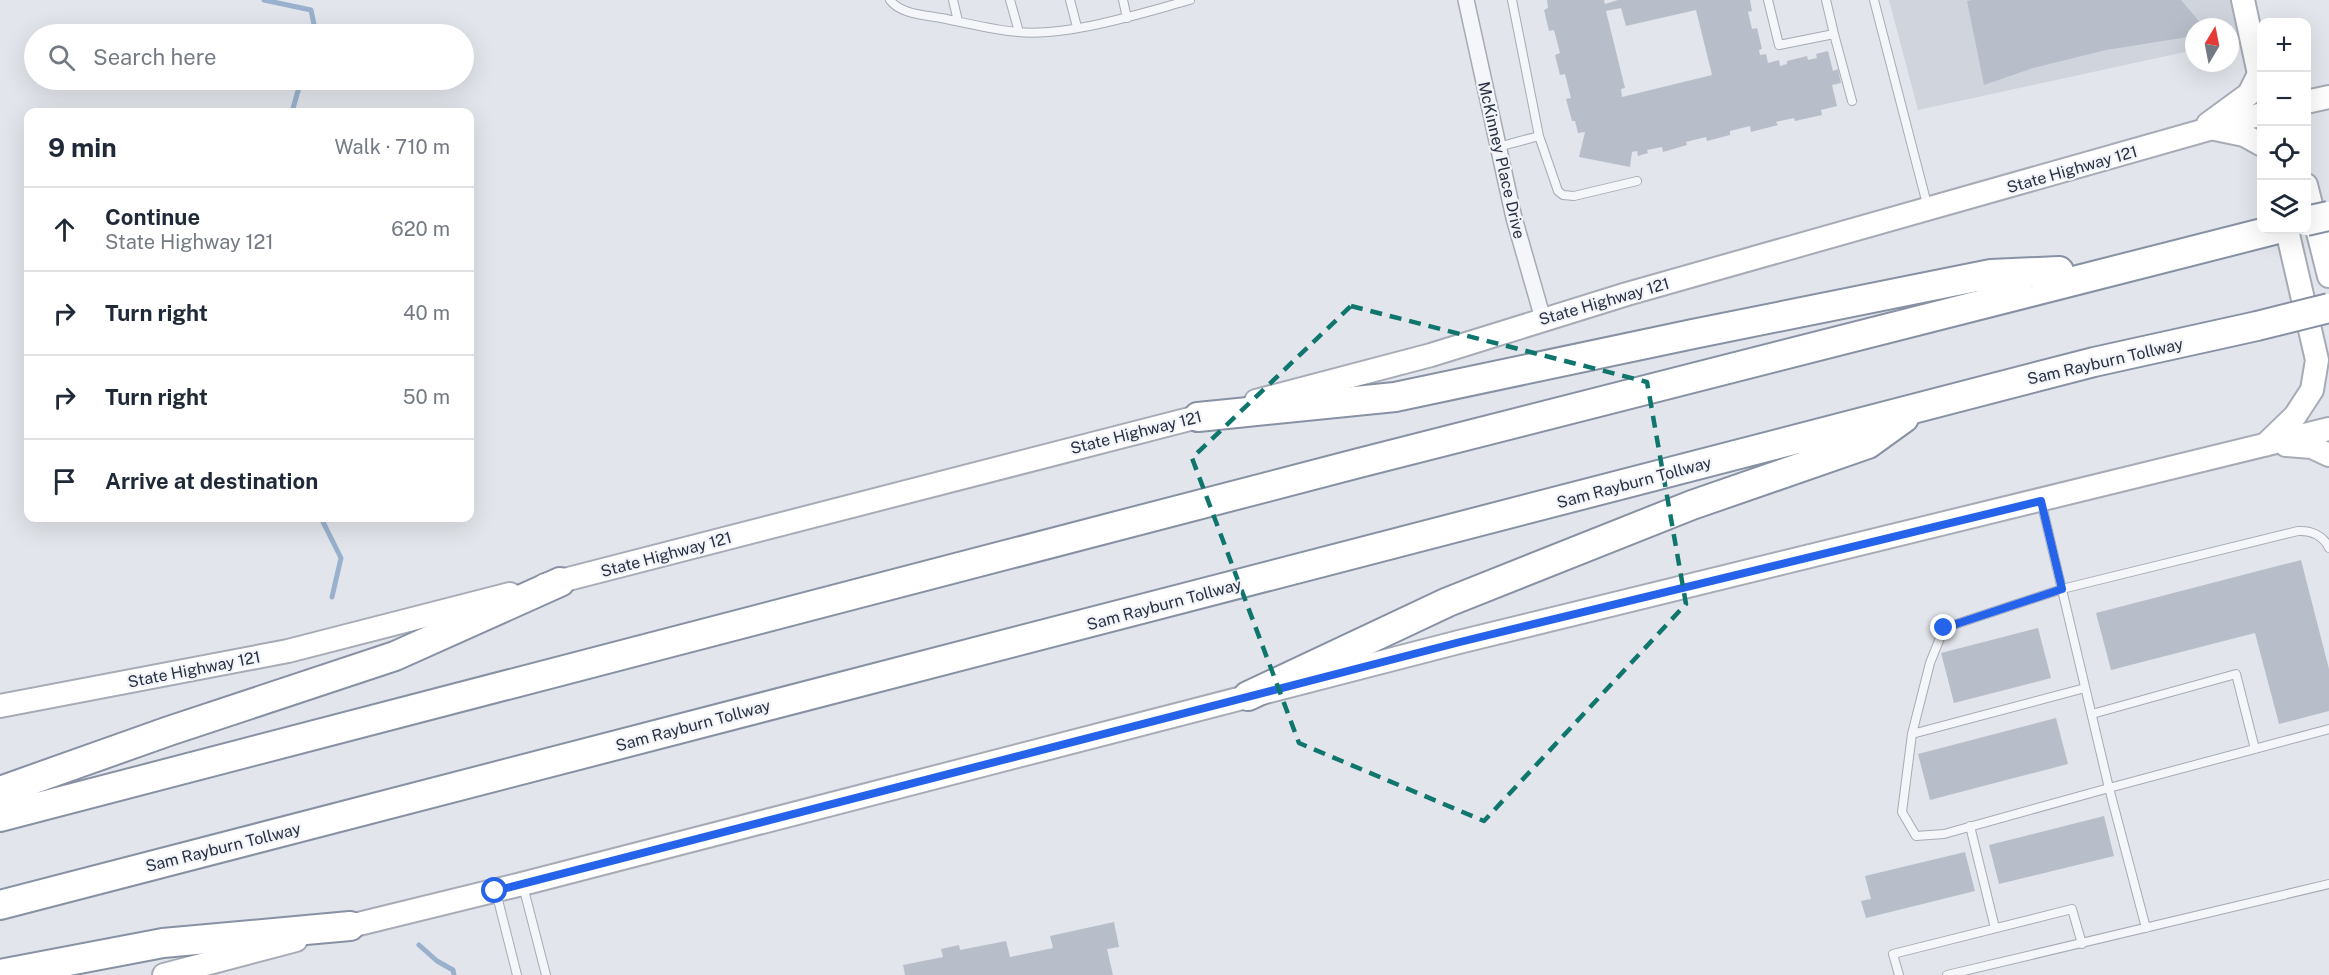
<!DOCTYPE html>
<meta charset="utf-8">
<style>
:root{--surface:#fff;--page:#f6f6f7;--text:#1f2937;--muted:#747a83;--line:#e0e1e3}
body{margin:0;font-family:"Public Sans",sans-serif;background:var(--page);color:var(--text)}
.controls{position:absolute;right:18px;top:18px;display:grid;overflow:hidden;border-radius:12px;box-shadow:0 6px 24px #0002}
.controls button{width:54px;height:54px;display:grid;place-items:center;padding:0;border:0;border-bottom:2px solid var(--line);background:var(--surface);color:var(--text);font:30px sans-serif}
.compass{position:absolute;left:2185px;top:18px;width:54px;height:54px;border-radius:50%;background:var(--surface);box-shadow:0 6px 24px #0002;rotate:10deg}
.stop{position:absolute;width:18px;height:18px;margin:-14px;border:4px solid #2563eb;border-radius:50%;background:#fff}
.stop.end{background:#2563eb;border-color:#fff;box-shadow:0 2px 6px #0008}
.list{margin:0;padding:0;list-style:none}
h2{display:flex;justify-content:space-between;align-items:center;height:78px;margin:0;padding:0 24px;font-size:26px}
h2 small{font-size:20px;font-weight:400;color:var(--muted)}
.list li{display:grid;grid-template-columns:39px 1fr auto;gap:18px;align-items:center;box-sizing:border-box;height:84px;padding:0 24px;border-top:2px solid var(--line)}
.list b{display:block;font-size:22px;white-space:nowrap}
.list p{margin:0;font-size:20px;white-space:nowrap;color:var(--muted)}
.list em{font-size:20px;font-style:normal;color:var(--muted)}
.icon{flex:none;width:33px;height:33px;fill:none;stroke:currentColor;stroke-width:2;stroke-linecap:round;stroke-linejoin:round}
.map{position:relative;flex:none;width:2329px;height:975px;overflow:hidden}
.search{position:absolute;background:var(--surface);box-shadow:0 6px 24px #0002;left:24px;top:24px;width:450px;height:66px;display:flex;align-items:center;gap:15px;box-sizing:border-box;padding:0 21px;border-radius:33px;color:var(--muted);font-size:22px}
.panel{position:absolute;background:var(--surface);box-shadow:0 6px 24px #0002;left:24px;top:108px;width:450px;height:414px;border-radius:12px}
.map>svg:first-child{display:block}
.built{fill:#cfd4dd}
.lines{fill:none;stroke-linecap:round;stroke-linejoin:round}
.stream{stroke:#9ab1ce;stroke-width:5}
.building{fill:#b8bec9;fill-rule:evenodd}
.lane-casing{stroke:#a6abb6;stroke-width:10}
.street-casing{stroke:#a6abb6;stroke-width:18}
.secondary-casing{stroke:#a6abb6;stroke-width:26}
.highway-casing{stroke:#8891a3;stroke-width:32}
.lane{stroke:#f5f6f9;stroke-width:8}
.street{stroke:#f5f6f9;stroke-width:15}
.secondary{stroke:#fff;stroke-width:22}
.highway{stroke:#fff;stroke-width:28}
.highway-bridge-casing{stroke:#8891a3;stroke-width:32;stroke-linecap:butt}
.highway-bridge{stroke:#fff;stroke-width:28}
.route{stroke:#2563eb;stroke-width:8}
.marked{fill:none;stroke:#0f766e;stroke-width:4.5;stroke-dasharray:12 8;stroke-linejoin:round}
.labels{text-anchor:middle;stroke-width:4.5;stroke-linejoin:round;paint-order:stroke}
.street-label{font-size:16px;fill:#283144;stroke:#f2f4f8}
</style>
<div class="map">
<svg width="2329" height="975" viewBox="0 0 2329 975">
<rect width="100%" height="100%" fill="#e2e5eb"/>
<path class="built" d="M1889,0h349l9,39 -17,3v-15h-36v23l-276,60z"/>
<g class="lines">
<path class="stream" d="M264,0l47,10 5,24
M292,112l9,-32
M321,518l20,40 -9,39
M419,945l18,16 16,9 1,5"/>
</g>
<path class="building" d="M1547,0h57l1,4 13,-4h132l2,11 -4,1 4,17 5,-1 5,21 -3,1 1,5 6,-1 2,9 11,-3 1,6 7,-2v-3l20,-5 1,4 9,-2 -1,-4 12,-3 5,20 5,-2 3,14 -9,2 5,21 -16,4 1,5 -27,6 -1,-3 -18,4 2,3 -27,7 -1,-6 -20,5v4l-23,6 -1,-4 -20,5 1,3 -24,7 -1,-5 -15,3 1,3 -10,3 -1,-5 -5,1 -2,15 -51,-10 6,-25 -7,1 -3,-12h-3l-6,-22 5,-1 -6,-24 -5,1 -5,-20 5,-2 -6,-23 -5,1 -5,-21 4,-2zM1621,8l5,18 70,-16 16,65 -90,22 -1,-8 4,-1 -19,-77z
M1972,0h209l23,27h-10v9l-88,14 -73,18 -49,17 -17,-84z
M2301,560l28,109v42l-50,13 -24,-91 -144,37 -15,-57z
M2038,628l13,50 -97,25 -13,-50z
M2056,718l12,46 -138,36 -12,-46z
M2104,816l10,40 -115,28 -10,-39z
M1965,852l10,39 -109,27 -5,-17 10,-2 -6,-23z
M1114,922l5,25 -12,2 6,26h-208l-2,-10 40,-8 -2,-8 18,-4 1,5 46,-9 4,16 43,-9 -3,-12z"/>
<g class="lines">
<g class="lane-casing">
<path id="lane" d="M890,0c10,14 35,15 51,18 26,5 52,12 77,14 50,5 124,-19 172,-32
M953,0l5,21
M1010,0l9,32
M1070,0l7,27
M1123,0l4,18
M1768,0l11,45 55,-11 -8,-34
M1874,0l54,208
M1834,34l18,67
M1539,136l19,55 5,4 11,1 63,-15
M1498,147l41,-11 -27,-136
M2041,501l68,287 220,-59
M2092,714l144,-40 19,75
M1912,734l173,-46
M1970,826l25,102
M523,886l23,89
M496,892l21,83
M2146,928l-37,-140 -165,46 -28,2 -14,-24 10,-78 18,-71 14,-35 118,-39 236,-58c13,-1 26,5 31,17
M1899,975l-6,-21 179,-45 10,35
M1947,975l382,-91"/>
</g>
<g class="street-casing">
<path id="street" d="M1466,0l48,218 29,101"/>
</g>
<g class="secondary-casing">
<path id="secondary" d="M2306,102l23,-5
M2208,124l41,-30 10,-20 -16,-74
M2215,129l29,6 18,10
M2306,185l23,91
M1256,401l175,-46 196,-61 635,-180
M2265,445l30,-29 17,-26 5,-30 -30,-130
M2286,445l26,2 17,8
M545,585l668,-172
M0,706l288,-55 222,-57
M334,930l188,-46 937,-242 870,-213
M164,975l132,-35"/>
</g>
<g class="highway-casing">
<path id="highway" d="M1198,417l197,-20 298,-63 298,-60 68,-3
M1248,696l200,-94 244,-97 176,-61 36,-26
M0,791l169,-60 226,-75 165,-74
M0,817l1359,-354 915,-233
M0,905l2094,-543 163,-36
M0,974l163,-31 187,-17"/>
</g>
<use href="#lane" class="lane"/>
<use href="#street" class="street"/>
<use href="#secondary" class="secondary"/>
<use href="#highway" class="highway"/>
<g class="highway-bridge-casing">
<path id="highway-bridge" d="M2306,221l23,-5
M2257,326l72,-18"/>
</g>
<use href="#highway-bridge" class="highway-bridge"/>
</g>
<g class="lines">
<path class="route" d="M495,891l965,-249 581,-141 21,88 -118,39"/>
</g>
<path class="marked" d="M1351,306l296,76 39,222 -202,217 -185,-78 -107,-285z"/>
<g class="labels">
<g class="street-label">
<text transform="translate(1502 160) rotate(77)" y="6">McKinney Place Drive</text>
<text transform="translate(2072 169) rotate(-16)" y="6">State Highway 121</text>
<text transform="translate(1604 301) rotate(-16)" y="6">State Highway 121</text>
<text transform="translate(2105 361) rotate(-13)" y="6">Sam Rayburn Tollway</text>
<text transform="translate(1136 432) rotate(-14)" y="6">State Highway 121</text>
<text transform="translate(1634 482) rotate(-15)" y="6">Sam Rayburn Tollway</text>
<text transform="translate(666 554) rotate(-15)" y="6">State Highway 121</text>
<text transform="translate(1164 604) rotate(-15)" y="6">Sam Rayburn Tollway</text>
<text transform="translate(194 669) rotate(-11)" y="6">State Highway 121</text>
<text transform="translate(693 725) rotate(-15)" y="6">Sam Rayburn Tollway</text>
<text transform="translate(223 847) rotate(-14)" y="6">Sam Rayburn Tollway</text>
</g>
</g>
</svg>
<div class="controls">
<button>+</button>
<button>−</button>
<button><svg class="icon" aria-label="locate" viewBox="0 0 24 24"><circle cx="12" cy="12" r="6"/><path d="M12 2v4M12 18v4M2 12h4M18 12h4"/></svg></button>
<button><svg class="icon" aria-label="layers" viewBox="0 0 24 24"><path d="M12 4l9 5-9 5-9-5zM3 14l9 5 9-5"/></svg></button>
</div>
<svg class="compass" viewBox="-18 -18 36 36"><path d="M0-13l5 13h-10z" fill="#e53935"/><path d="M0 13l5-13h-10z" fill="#747a83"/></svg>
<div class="stop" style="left:495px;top:891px"></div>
<div class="stop end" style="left:1944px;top:628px"></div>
<div class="search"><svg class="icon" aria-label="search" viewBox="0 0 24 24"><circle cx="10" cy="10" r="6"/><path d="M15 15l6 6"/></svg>Search here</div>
<section class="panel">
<h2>9 min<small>Walk · 710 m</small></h2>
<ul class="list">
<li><svg class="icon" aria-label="ahead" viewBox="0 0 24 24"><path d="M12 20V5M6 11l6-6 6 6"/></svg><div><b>Continue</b><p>State Highway 121</p></div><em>620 m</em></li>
<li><svg class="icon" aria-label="right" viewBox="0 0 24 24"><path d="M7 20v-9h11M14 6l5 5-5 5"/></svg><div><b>Turn right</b></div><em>40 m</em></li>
<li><svg class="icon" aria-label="right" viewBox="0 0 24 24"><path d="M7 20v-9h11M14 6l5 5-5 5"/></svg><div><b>Turn right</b></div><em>50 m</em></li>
<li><svg class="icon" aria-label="arrive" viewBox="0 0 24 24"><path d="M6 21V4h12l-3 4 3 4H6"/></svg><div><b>Arrive at destination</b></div></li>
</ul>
</section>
</div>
